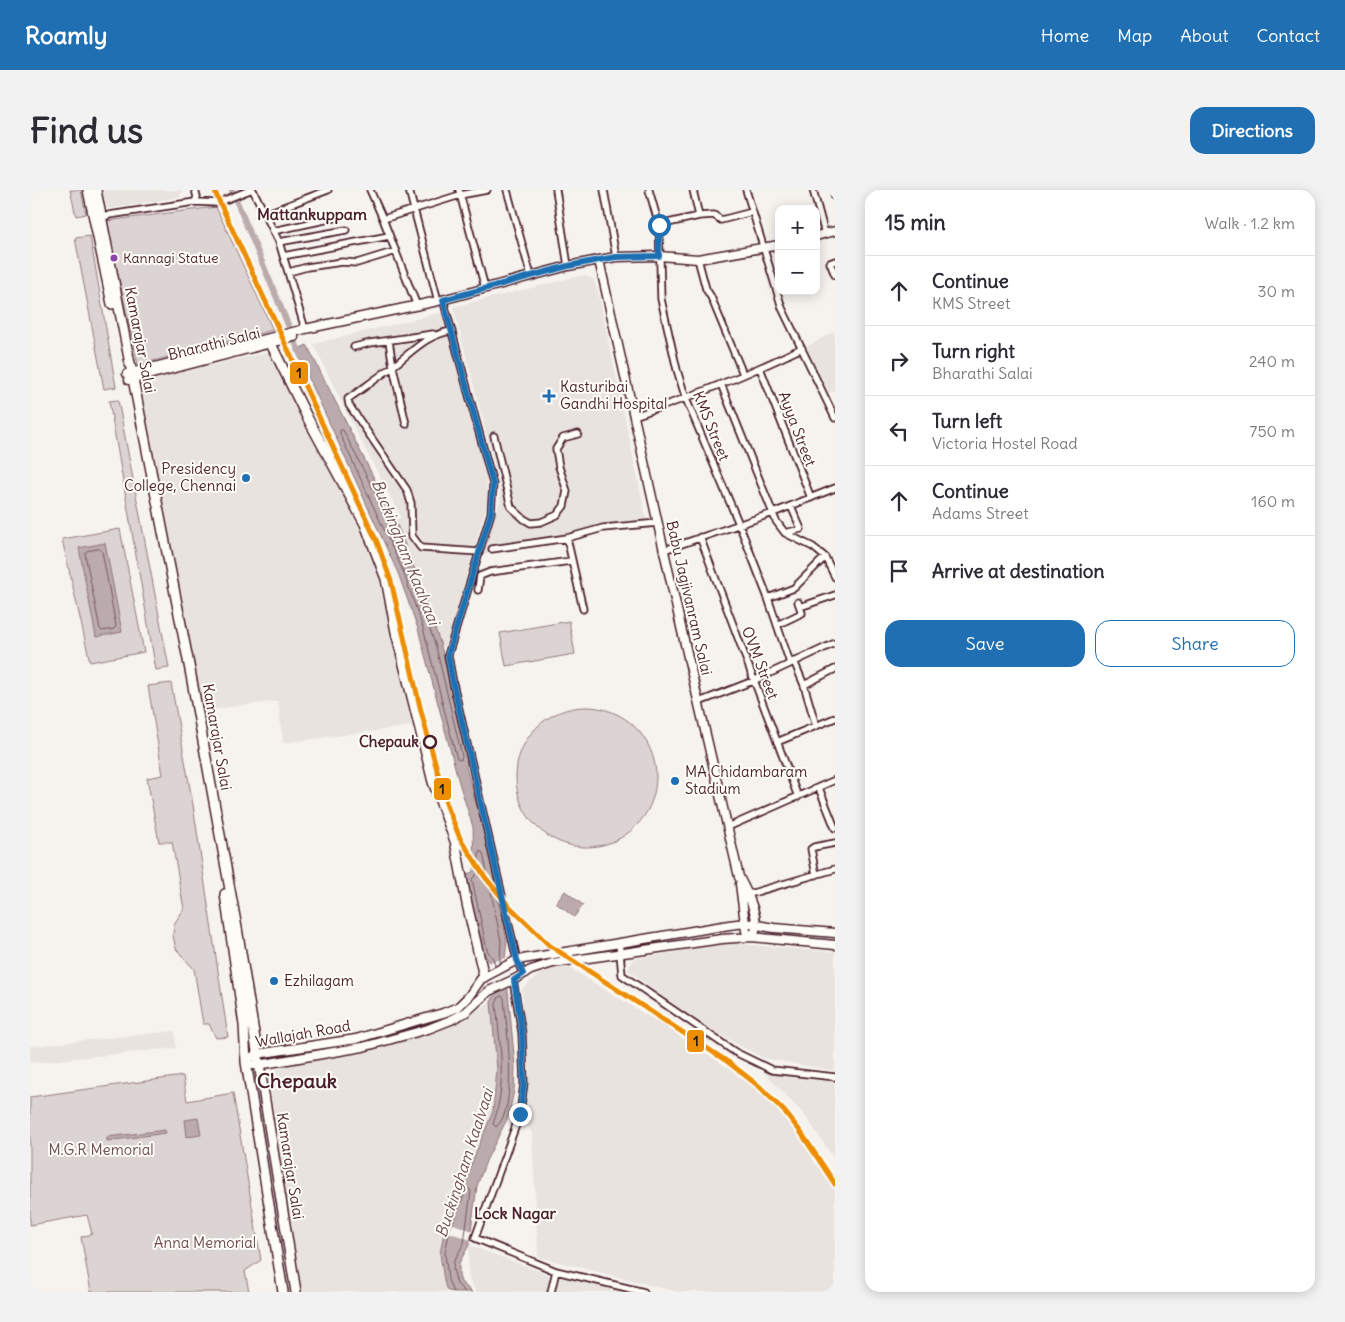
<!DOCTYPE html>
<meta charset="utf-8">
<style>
:root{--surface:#fff;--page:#f2f2f3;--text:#2b2b33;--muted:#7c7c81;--line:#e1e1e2;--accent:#1f6fb2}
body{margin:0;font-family:Delius,sans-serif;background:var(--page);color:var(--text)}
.controls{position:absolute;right:15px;top:15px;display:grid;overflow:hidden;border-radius:10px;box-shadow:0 2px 12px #0003}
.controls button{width:45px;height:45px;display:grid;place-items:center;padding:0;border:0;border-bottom:1px solid var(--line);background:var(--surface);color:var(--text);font:25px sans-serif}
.stop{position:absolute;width:15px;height:15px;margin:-11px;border:4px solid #1f6fb2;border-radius:50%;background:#fff}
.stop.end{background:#1f6fb2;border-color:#fff;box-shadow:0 1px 5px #0008}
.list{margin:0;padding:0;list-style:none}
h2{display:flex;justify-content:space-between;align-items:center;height:65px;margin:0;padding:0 20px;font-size:21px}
h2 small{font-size:16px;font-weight:400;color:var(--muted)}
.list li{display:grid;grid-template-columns:32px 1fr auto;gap:15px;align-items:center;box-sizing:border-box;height:70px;padding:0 20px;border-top:1px solid var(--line)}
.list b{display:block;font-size:19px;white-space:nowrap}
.list p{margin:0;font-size:16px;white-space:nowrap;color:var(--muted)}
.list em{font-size:16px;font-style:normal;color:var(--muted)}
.actions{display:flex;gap:10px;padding:15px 20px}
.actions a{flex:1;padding:11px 0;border:1px solid var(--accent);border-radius:15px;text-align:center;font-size:18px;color:var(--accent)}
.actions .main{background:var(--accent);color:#fff}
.icon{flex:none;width:28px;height:28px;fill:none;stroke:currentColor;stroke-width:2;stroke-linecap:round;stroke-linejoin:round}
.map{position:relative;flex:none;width:805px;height:1102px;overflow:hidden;border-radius:15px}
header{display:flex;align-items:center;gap:30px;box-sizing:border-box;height:70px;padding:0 25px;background:var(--accent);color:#fff}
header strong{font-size:24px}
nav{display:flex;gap:28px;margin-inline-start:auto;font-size:18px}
.intro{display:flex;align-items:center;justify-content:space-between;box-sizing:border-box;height:120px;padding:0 30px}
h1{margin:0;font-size:35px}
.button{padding:12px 22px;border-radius:15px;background:var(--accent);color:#fff;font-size:18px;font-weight:700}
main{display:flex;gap:30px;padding:0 30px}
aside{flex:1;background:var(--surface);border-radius:15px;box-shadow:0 2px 12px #0003}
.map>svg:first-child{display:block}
.built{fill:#e9e3e0}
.green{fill:#dcd4d2;stroke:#937a7e}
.water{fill:#bbabac;stroke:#8e7378}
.pier{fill:#f6f3ef}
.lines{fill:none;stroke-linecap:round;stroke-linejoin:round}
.shore{stroke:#77575f;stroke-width:1}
.canal{stroke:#bbabac;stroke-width:6}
.street-casing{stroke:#4a1f2b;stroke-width:9}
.secondary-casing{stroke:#4a1f2b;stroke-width:11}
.primary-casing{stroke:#4a1f2b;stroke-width:12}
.street{stroke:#fdfcf7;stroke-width:5.5}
.secondary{stroke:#fdfcf7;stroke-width:8}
.primary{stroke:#fdfcf7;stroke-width:9}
.rail-1-casing{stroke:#fdfcf7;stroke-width:9}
.rail-1{stroke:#ed8d04;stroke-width:5}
.route{stroke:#1f6fb2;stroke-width:6}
.bus-dot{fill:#8e44ad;stroke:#fdfcf7;stroke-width:2}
.poi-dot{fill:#1f6fb2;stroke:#fdfcf7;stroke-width:2}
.stop-dot{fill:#fdfcf7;stroke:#4a1f2b;stroke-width:2.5}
.labels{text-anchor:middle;stroke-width:4;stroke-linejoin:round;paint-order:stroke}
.bus-label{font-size:14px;fill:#4a1f2b;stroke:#fdfcf7;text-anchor:start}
.street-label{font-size:15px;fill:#4a1f2b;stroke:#fdfcf7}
.poi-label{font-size:15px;fill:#4a1f2b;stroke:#fdfcf7;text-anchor:start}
.stop-label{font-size:15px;font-weight:bold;fill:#4a1f2b;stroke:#fdfcf7;text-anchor:end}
.park-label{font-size:15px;fill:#6e4c55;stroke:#fdfcf7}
.neighbourhood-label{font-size:16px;font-weight:bold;fill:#4a1f2b;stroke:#fdfcf7}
.water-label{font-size:16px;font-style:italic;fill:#725058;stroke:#fdfcf7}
.district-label{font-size:20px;font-weight:bold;fill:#4a1f2b;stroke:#fdfcf7}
.line-badge{stroke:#fdfcf7;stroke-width:2}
.pale-badge-label{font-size:14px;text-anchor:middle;font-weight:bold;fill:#111}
</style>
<header>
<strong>Roamly</strong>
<nav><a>Home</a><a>Map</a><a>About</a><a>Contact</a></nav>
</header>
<div class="intro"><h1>Find us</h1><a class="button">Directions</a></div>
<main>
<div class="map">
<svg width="805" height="1102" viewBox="0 0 805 1102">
<rect width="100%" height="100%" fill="#f6f3ef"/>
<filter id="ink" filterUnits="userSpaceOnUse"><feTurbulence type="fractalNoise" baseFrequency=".02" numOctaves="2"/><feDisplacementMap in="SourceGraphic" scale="10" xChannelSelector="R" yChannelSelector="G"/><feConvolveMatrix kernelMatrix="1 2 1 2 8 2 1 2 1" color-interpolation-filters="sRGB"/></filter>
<g filter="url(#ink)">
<path class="built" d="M73,0h79l-2,7 -73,12z
M553,85l10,4 5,12 49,231 -167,33 20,-53v-17l-47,-178z
M413,122l44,167v24l-40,142 -6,1 -24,-71 -22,-55 6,-3 -47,-89 -41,-84z
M805,141v60l-6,2 -23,-46z
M252,159l96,224 34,153 -129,17 -5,-42 -77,10 -64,-329z
M697,753l108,9v119l-72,-13 -70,-38 -65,-50 5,-11z
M535,775l161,99 42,31 21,23 23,31 23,41v102h-157l-140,-35 -6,-124 -4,-8 -6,-136 19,-16z
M461,812l6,68 -4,41 -7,18 -40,159 3,4h-147l-17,-98 -17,-118 17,-12 78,-11 62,-19 25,-9z
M145,841l1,17 -146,15v-17z
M733,881l35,7 37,4v78l-29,-43z
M439,1055l78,29 88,18h-159l-8,-16z"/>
<path class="green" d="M40,0h11l5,24 -10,2z
M186,17l57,123 -135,35 -32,-144z
M60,46l26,151 -12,2 -29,-151z
M88,210l51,268 -13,2 -47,-269z
M90,339l24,123 -54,10 -28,-123z
M539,431l6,33 -69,12 -6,-33z
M141,493l22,122 35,232 -12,1 -7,-14h-6l-9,-55 -18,-20 -3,-13 1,-12 10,-15 -12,-67h-13l-12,-64 16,-3 -15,-89z
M486 587a70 70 0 1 1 140 0a70 70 0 1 1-140 0Z
M153,886l4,25 46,-8 28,167 -16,11 4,21h-158l-10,-55 11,-3 -5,-19 -57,10v-128z"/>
<path class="water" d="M277,155l88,175 22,55 24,71 27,110 -2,11 18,65 23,109 -2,18 10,107 -1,25 -6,26 -22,44 -9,25 -8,59 -10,18v13l2,6 11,10h-17l-7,-1 -2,-3 -2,-7 -4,-28 5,-25 48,-117 4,-41 -6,-68 4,-8 -5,-32 -8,-10 -16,-77 8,-4 -1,-44 -13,-41 -42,-157 -20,-56 -102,-223z
M75,353l17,89 -26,5 -17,-89z
M535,701l18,14 -9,12 -18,-14z
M168,928l3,17 -14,2 -2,-17z
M135,940l1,3 -59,8v-4z"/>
<path class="pier" d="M476,768l4,29 -18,9 -5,-33z
M415,1031l28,10 -2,9 -29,-10z"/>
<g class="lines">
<path class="shore" d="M313,240l47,92 22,55 24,70 26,109 -1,4 -4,-1 -34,-131 -20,-57 -63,-137v-3z
M69,359l3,2 14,75 -2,3 -12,2 -2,-2 -15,-75 2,-3z
M465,776l-1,-6 -7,-10 -15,-71 7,-7v-18l1,-3 3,2 18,88 -1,22
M472,806l2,2c2,28 15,111 -8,129l-3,-3c14,-38 7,-80 3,-120l3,-7z
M423,1102l-5,-12 -3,-27 5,-24 16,-39 2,-2 3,3 -7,52 -10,18 -1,8 4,15 8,8"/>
<path class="canal" d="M202,0l69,166"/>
<g class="street-casing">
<path id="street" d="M223,0l26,52 26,87
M340,0l13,29 34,87
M379,0l29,111
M429,0l26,98
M477,0l24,86
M526,0l12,76
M574,0l12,67
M619,0l10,35 2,74 16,71 9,29 53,125 29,74 22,65
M663,0l6,26
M716,0l36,118 53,110
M783,0l12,44
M804,0l1,7
M165,12l2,-5 -2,-7
M235,24l63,-24
M72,28l7,-3 86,-13 22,1 33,-13
M353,29l77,-24 27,-5
M629,35l40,-9 15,-1 7,5 31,-8
M243,41l66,-14
M249,52l67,-12
M253,66l106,-20
M668,69l8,30 5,8 32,77
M805,71l-5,2 5,12
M259,82l18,-5 35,-5 15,1 39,-12
M413,109l50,185 -2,29 -43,142 5,28 64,277 6,14
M422,141c-25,3 -40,21 -60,36 -14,11 -29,21 -44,32l1,6 58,85 4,13 1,33 9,12 58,4
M359,151l4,26 13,57
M324,157l16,-4 63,-9
M730,178l51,130
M691,194l55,137 9,12 28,14 12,10 10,20
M604,226c58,-19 113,-41 168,-68
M464,246l17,71 13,12 7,4 10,-1 16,-7 7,-9 3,-15 -8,-24 -3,-18 7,-11 15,-4
M755,343l16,-4 -10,-23
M670,347l98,260
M462,359l75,-11
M634,360l109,-37 62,-25
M448,400l2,-14 10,-4 81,-11
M738,408l26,-10 31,-31
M770,417l35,-12
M553,419l-16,-71 36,-10 55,-5
M747,435l25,-12 -4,-11
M764,471l10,24 12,41
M774,495l31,-16
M669,512l54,-21 82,-38
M747,552l58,-24
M789,598l16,40
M698,637l107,-47
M786,685l-5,-26 3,-2 21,-4
M719,704l86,-25
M589,752l3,33 113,77 37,18 63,7
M483,790l9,53 2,50 -4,31 -45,124 81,33 88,21
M521,1102l5,-21"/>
</g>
<g class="secondary-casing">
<path id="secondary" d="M786,46l19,-5
M569,70l82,367 58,250c7,13 26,49 12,60
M97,184l178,-45 133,-28 130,-35 31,-6 17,-3 43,-1 39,3 81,-14
M99,190l165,-43
M710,694l6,47 5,6
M805,743l-61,-5 -29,-5 -16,2 -212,35 -36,19 -12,17 -11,11 -15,6 -87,26 -99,15 -9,5 -2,3 4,3h8l105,-18 65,-18 23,-9 15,-8 23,-21 24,-11 18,-10 22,-7 169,-24 29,-2 84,8"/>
</g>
<g class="primary-casing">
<path id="primary" d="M58,0l24,114
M66,0l94,480 47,258 59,364
M241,154l36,73 58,107 21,55 10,53 37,150 22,59 12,63 17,73
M195,704l19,131 2,37 37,230"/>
</g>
<use href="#street" class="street"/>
<use href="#secondary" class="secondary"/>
<use href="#primary" class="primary"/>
<g class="rail-1-casing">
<path id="rail-1" d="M184,0l163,352 14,39 30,130 26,95 13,32 25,39 23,28 41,40 179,117 32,25 25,25 15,19 35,53"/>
</g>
<use href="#rail-1" class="rail-1"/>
</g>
</g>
<g class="lines" filter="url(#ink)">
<path class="route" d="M490,924l4,-31 -2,-50 -8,-53 9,-6 -6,-14 -64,-277 -5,-28 43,-142 2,-29 -50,-184 125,-34 31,-6 17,-3 43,-1v-31"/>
</g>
<circle class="bus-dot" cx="84" cy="68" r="4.5"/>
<g class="poi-dot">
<path d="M516.5 198.5h5v5h5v5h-5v5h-5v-5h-5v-5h5z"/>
<circle cx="216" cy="288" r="5"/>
<circle cx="645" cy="591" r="5"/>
<circle cx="244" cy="791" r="5"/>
</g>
<circle class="stop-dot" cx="400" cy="552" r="6"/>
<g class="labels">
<g class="bus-label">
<text x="93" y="73">Kannagi Statue</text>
</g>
<g class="street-label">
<text transform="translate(110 150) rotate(79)" y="5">Kamarajar Salai</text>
<text transform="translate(184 154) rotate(-14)" y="5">Bharathi Salai</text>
<text transform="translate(681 236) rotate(68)" y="5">KMS Street</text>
<text transform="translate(767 239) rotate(69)" y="5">Ayya Street</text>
<text transform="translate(659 408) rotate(77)" y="5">Babu Jagjivanram Salai</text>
<text transform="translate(730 473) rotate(69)" y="5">OVM Street</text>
<text transform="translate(187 547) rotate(80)" y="5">Kamarajar Salai</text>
<text transform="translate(273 844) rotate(-10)" y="5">Wallajah Road</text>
<text transform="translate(260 976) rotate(81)" y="5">Kamarajar Salai</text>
</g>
<g class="poi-label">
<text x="530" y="202">Kasturibai<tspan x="530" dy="17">Gandhi Hospital</tspan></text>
<text x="206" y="284" text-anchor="end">Presidency<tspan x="206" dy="17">College, Chennai</tspan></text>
<text x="655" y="587">MA Chidambaram<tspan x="655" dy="17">Stadium</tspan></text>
<text x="254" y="796">Ezhilagam</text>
</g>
<g class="stop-label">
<text x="389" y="557">Chepauk</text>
</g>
<g class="park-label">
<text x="71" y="965">M.G.R Memorial</text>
<text x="175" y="1058">Anna Memorial</text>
</g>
<g class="neighbourhood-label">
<text x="282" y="30">Mattankuppam</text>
<text x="485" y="1029">Lock Nagar</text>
</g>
<g class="water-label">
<text transform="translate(376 362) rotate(68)" y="6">Buckingham Kaalvaai</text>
<text transform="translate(434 973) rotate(-72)" y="6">Buckingham Kaalvaai</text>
</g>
<g class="district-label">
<text x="267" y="898">Chepauk</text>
</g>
</g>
<g class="line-badge">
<rect x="259" y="171" width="20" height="24" rx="5" fill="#ed8d04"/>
<rect x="403" y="587" width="19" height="24" rx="5" fill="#ed8d04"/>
<rect x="656" y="839" width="19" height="24" rx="5" fill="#ed8d04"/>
</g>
<g class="pale-badge-label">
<text x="269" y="188">1</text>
<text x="412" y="604">1</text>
<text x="666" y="856">1</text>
</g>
</svg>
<div class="controls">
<button>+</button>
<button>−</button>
</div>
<div class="stop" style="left:629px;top:35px"></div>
<div class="stop end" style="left:490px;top:924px"></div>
</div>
<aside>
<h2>15 min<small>Walk · 1.2 km</small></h2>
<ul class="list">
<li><svg class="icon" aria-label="ahead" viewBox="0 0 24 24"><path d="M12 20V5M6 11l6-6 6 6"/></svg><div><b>Continue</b><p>KMS Street</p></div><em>30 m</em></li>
<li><svg class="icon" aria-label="right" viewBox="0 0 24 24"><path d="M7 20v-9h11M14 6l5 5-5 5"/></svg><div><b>Turn right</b><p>Bharathi Salai</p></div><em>240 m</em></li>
<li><svg class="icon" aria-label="left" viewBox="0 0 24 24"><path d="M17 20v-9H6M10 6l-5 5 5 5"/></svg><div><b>Turn left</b><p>Victoria Hostel Road</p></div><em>750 m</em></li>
<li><svg class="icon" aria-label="ahead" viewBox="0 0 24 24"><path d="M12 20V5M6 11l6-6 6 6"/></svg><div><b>Continue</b><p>Adams Street</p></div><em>160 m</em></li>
<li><svg class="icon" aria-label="arrive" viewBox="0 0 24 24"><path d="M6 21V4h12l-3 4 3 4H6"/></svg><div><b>Arrive at destination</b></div></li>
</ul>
<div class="actions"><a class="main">Save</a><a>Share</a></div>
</aside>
</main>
